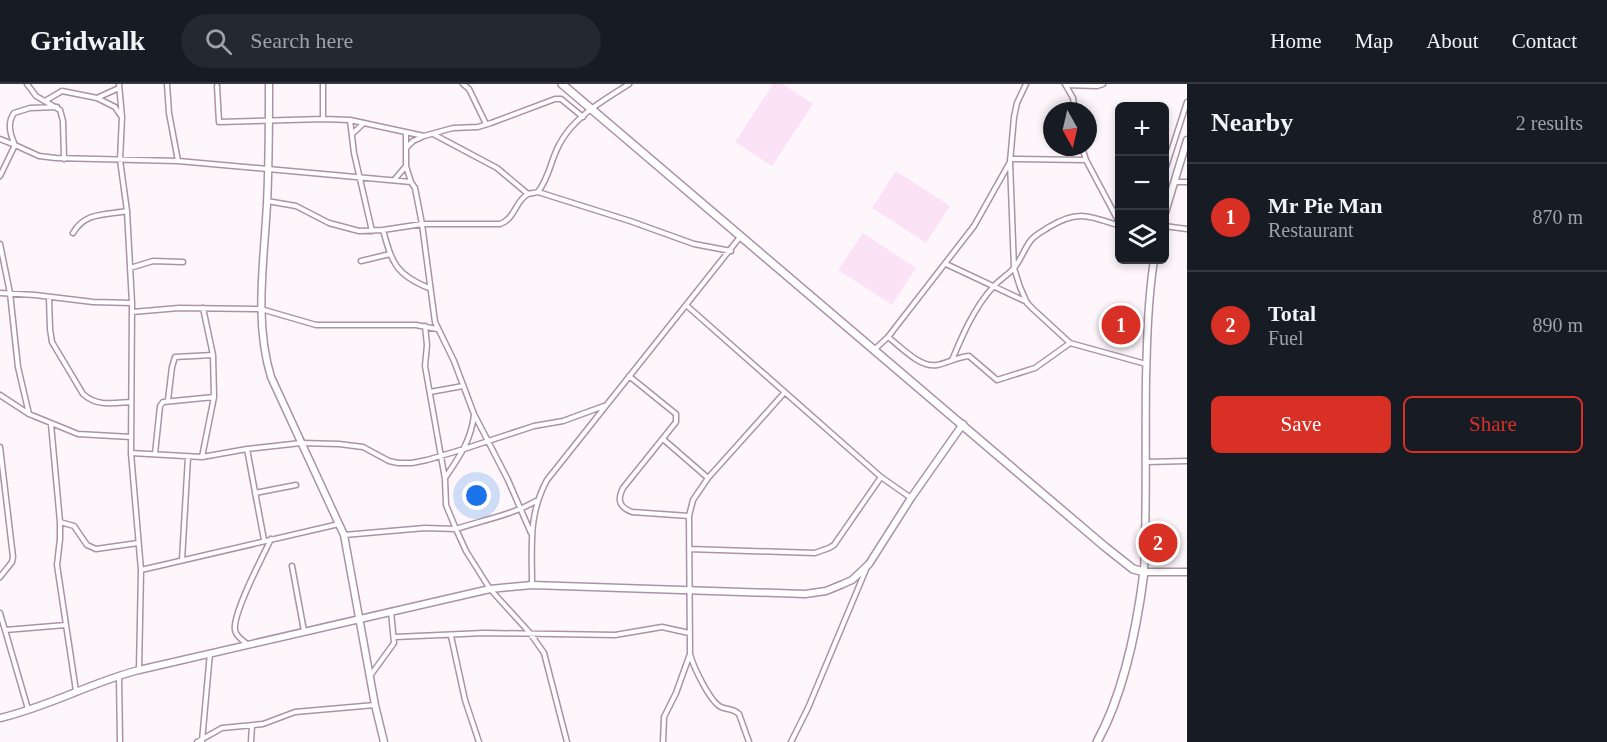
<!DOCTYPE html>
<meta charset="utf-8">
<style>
:root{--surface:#171b24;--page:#242831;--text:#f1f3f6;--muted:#9ea1a6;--line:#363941;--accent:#d93025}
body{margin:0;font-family:Georgia,serif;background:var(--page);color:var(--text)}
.controls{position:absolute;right:18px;top:18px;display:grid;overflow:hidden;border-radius:9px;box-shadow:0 3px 9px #0003}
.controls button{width:54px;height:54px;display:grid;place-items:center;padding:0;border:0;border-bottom:2px solid var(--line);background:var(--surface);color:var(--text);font:30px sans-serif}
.compass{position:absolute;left:1043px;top:18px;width:54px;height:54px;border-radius:50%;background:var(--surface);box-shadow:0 3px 9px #0003;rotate:172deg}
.you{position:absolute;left:477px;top:412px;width:21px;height:21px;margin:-15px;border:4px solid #fff;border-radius:50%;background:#1a73e8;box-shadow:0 0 0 9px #1a73e833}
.badge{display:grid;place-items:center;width:39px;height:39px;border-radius:50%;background:var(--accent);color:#fff;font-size:20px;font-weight:700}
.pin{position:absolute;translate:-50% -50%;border:3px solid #fff;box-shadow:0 2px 6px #0006}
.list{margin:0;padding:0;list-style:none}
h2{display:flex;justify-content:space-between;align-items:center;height:78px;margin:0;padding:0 24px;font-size:26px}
h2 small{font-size:20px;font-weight:400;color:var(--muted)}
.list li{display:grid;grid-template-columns:39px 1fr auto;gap:18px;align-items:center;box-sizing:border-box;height:108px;padding:0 24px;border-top:2px solid var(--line)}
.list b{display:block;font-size:22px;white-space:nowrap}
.list p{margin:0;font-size:20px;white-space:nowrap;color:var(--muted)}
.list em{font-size:20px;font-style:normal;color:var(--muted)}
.actions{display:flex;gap:12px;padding:18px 24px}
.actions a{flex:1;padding:14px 0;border:2px solid var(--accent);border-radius:9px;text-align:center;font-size:21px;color:var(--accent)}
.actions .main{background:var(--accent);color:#fff}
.icon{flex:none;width:33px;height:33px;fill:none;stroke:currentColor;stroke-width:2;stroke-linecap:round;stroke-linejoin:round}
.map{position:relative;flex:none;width:1187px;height:658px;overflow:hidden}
header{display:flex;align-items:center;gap:36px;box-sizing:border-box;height:84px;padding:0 30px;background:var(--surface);border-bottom:2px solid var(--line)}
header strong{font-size:28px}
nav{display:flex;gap:33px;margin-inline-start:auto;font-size:21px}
.search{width:420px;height:54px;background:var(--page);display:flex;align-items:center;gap:15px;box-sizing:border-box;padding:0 21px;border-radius:33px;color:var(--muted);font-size:22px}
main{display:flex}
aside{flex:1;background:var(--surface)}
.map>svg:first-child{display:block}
.green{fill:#fbe2f6}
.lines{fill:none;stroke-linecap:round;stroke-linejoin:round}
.street-casing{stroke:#ac92a7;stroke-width:7}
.secondary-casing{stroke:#ac92a7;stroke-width:9}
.primary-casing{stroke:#ac92a7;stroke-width:10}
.street{stroke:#fff;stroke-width:4}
.secondary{stroke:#fff;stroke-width:6}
.primary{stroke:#fff;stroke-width:7}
</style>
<header>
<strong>Gridwalk</strong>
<div class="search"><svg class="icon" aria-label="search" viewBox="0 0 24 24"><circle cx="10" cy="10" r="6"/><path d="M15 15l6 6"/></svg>Search here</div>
<nav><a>Home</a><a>Map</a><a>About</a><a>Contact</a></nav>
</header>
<main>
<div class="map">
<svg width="1187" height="658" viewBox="0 0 1187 658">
<rect width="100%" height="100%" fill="#fdf7fb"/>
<path class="green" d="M773,0h10l30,20 -41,62 -37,-24z
M896,87l54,35 -24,37 -54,-35z
M863,149l53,35 -24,37 -54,-35z"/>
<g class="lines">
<g class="street-casing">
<path id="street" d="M27,0l9,12 24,14 3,11 1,38
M119,0l3,33 -2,43 7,51 5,92 -1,150 10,117 -2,100
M167,0l2,29 9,48
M323,0v35l27,1 74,16 29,-8 25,-1 13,-4 64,-24h6l22,18
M463,0l6,5 17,35
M1026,0l-9,19 -3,14 -4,45 4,106 6,19 7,16 6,6 37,34 76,21
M1065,0l8,14 2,13
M1066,1l31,1 6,-2
M217,2l2,36 104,-3
M97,14l18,9 6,9
M45,17l17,-10 35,7 22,-10
M57,23l-27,1 -16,5c-7,10 -4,21 1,32l24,11 17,2 122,3 233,21
M350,36l4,33 18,78
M406,49v33l5,16 4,6 7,36 13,98 19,39 20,53 34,66 23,53
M352,50l12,-11
M435,51l62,33 31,26
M0,55l15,6 -15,31
M1082,63l4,13 34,64
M406,64l7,-7 9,-4
M1010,75l76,1
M1164,89l23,-71
M395,95l11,-13
M1176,98h11
M538,108c12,-16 12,-30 21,-47 14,-28 45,-45 70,-61
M267,117l29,5 33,17 30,8 24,-1 39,-6h78c15,-5 15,-23 28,-30 3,-1 7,-1 10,-2l92,29 64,23 37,7
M1164,142l23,3
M383,146c9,33 13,45 46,58
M73,149c12,-21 32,-18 54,-22
M0,160l10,49 8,74 11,47
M361,177l29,-7
M946,180l81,38
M130,184l23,-7 30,1
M0,209l35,2 58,7 39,1
M49,213l1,32 2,13 31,52c14,13 31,9 48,8
M686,221l195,172 30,21
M132,228l47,-4 82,1 55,16h100l21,4
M425,242l2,19 -2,21 20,113 1,26 10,24c27,-9 56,-14 80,-28
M888,253c13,10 32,31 49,28 11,-2 20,-8 32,-9l28,24 38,-12 35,-25
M875,265l13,-12 86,-111 36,-64
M952,276c11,-26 22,-52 41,-73 6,-7 15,-12 21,-19 7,-8 10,-19 17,-28 5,-6 12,-9 18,-13 29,-18 41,-11 71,-1
M629,292l47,38v8l-53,66c-6,12 -4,19 9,24l57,4
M430,308l33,-6
M0,311l29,19 49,20 53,3
M168,316l4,-33 3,-10 38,-2
M51,340l9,98v17l-3,26 19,126
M663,355l45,39
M0,363l13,110 -1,5 -12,15
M247,365l17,91
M131,369l71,4 45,-8 54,-6 38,1 24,3 26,14 9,2h14l15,-3 37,-11 70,-23 29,-5 41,-15
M155,370l5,-48 3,-4 51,-5
M202,373l12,-60 -1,-42 -10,-47
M1146,378l41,-1
M445,394c14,-21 26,-37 29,-63
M255,409l41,-8
M60,438l14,4 13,19 9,4 42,-6
M344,451l81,-7 31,1 10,22 24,38 40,44 14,20 23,89
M689,465l126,4 14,-5 5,-3 47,-68
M182,476l6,-103
M292,482l12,65
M141,486l198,-46
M532,501c0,-39 -4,-70 15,-105l193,-243
M0,529l28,96
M5,546l61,-5
M451,552l14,64 14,42
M395,553l89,-4 131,2 47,-8 27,6
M247,560c-4,-4 -11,-7 -12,-14 -3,-16 28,-74 36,-91
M690,570c3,12 20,48 31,53 7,3 12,1 18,7l10,28
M370,592l24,-33 -3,-32
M119,593l1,65
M202,657l8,-88
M197,658l25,-14 41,-4 32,-12 80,-7
M251,658l1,-16
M663,658l1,-25 12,-24 14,-39 -1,-138 4,-16 15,-22 77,-86
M791,658l17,-34 59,-141"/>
</g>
<g class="secondary-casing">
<path id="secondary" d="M269,0c0,40 0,80 -2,120 -3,58 -13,117 4,173l73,158 31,170 9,37
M1164,132l23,-76
M1154,176c-6,39 -7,79 -8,119 -1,64 1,128 -2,193h43
M0,634c48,-11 92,-36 139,-48l351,-81 42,-4 273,9 21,-3 17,-7 9,-4 17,-16 42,-66 52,-74"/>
</g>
<g class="primary-casing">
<path id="primary" d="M562,0l542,462 29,23 11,3c-7,55 -20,121 -47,170"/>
</g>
<use href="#street" class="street"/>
<use href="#secondary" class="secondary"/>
<use href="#primary" class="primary"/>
</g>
</svg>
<div class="controls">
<button>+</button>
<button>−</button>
<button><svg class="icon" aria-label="layers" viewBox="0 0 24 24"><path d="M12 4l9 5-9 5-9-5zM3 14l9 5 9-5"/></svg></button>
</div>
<svg class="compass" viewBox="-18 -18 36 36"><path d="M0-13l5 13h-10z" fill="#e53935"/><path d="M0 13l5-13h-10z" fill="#9ea1a6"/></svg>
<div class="you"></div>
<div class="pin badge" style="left:1121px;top:241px">1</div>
<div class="pin badge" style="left:1158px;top:459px">2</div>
</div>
<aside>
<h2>Nearby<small>2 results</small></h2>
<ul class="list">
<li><span class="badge">1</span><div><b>Mr Pie Man</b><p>Restaurant</p></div><em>870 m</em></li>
<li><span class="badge">2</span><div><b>Total</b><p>Fuel</p></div><em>890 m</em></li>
</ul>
<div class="actions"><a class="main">Save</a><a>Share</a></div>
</aside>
</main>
